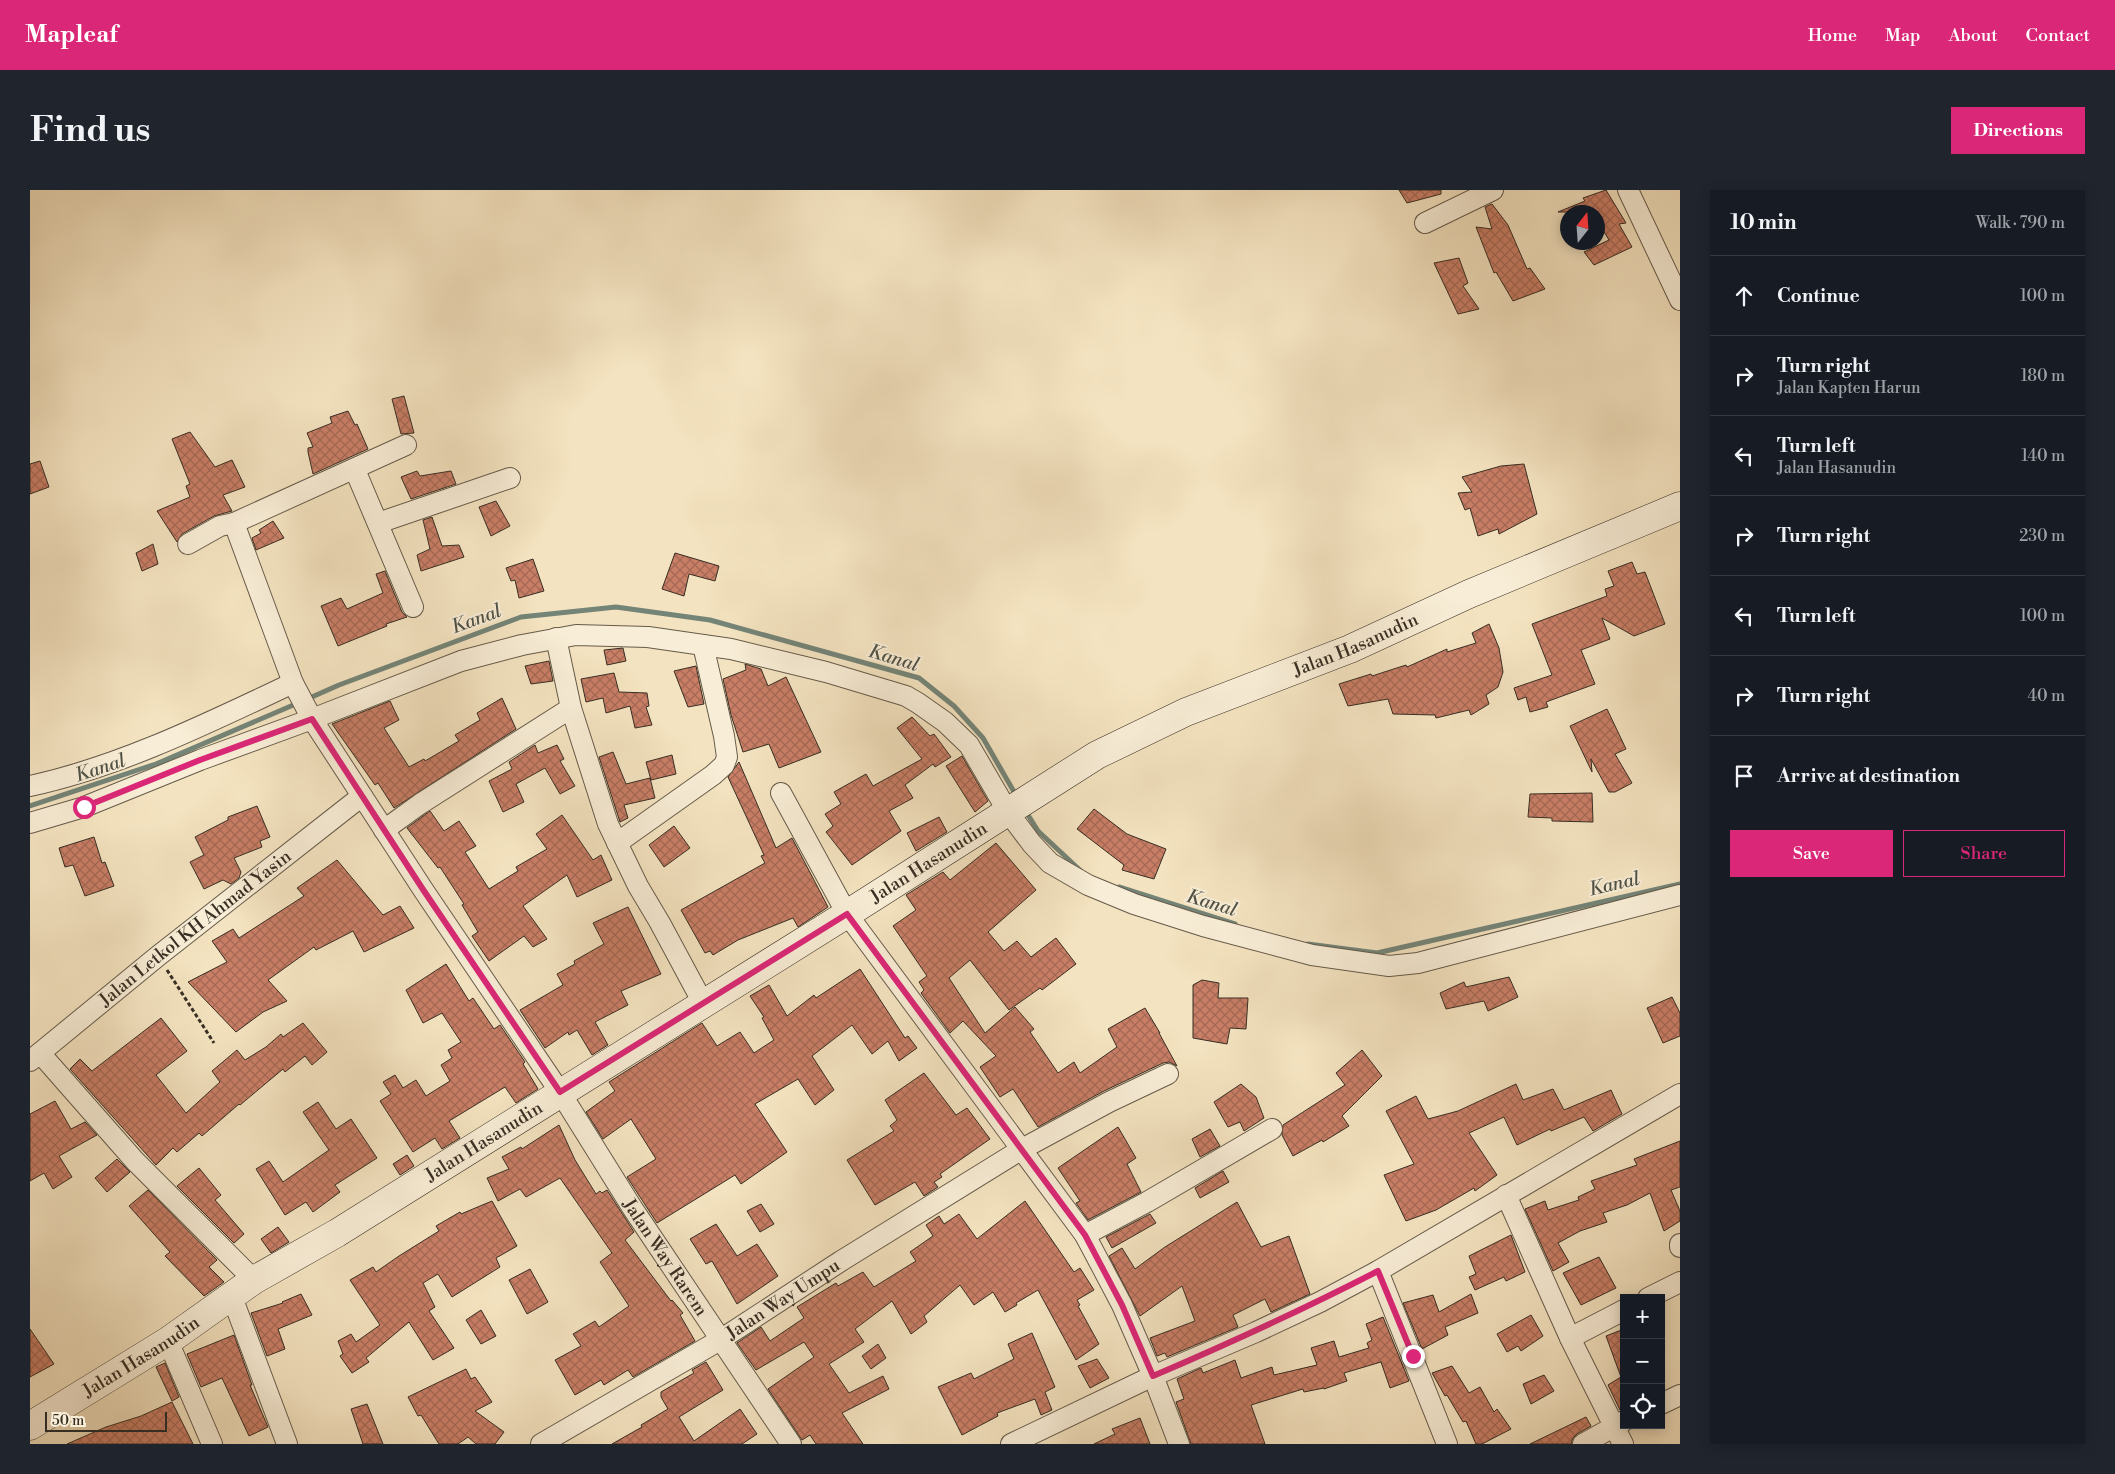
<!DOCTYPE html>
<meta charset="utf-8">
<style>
:root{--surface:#171b24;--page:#20242c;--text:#f1f3f6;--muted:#9ea1a6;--line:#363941;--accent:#db2777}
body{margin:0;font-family:"Libre Bodoni",serif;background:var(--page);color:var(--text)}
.controls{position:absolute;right:15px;bottom:15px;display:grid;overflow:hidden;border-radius:0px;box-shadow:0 2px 12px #0003}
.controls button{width:45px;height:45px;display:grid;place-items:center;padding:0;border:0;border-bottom:1px solid var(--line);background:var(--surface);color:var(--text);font:25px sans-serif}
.compass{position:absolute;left:1530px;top:15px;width:45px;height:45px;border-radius:50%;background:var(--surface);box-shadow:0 2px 12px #0003;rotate:17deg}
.scale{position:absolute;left:15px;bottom:12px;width:122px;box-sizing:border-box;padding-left:5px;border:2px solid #372e23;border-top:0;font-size:14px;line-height:18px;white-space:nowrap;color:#372e23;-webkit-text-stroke:4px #f8edd6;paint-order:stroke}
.stop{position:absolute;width:15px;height:15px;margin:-11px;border:4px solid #db2777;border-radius:50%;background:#fff}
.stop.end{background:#db2777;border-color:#fff;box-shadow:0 1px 5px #0008}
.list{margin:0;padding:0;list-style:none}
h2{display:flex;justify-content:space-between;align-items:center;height:65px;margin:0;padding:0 20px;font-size:21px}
h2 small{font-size:16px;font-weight:400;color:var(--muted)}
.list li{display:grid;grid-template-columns:32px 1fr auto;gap:15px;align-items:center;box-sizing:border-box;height:80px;padding:0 20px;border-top:1px solid var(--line)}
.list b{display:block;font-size:19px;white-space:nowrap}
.list p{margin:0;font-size:16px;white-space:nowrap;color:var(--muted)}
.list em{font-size:16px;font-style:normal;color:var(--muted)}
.actions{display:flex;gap:10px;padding:15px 20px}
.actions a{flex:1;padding:11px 0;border:1px solid var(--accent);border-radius:0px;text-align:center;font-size:18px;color:var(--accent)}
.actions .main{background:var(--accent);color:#fff}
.icon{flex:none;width:28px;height:28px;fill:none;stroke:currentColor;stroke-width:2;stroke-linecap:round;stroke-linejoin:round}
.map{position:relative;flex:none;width:1650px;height:1254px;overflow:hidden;border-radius:0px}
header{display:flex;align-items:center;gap:30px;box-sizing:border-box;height:70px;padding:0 25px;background:var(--accent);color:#fff}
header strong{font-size:24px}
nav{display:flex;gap:28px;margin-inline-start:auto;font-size:18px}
.intro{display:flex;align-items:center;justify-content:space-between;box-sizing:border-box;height:120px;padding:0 30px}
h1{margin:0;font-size:35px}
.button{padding:12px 22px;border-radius:0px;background:var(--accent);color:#fff;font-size:18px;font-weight:700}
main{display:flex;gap:30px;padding:0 30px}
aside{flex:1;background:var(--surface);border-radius:0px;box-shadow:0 2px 12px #0003}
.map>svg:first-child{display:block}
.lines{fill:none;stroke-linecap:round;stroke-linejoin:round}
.stream{stroke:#748477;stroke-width:5}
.building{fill:url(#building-cross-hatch);stroke:#372e23}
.street-casing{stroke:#665b4a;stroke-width:22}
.secondary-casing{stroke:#372e23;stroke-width:29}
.path{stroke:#372e23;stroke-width:3;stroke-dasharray:4 2.5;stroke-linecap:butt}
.street{stroke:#f8edd6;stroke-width:20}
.secondary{stroke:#f8edd6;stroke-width:28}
.route{stroke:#db2777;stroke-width:6}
.labels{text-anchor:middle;stroke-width:4;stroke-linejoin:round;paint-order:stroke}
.street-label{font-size:18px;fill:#372e23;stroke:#f8edd6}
.water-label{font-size:19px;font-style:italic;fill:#505246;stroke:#f8edd6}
</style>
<header>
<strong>Mapleaf</strong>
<nav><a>Home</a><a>Map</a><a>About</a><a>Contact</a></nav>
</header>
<div class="intro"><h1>Find us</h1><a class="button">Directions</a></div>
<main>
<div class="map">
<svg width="1650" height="1254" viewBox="0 0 1650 1254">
<defs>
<pattern id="building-cross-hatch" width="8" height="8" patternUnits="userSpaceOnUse" patternTransform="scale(1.25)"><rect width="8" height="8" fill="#c97e66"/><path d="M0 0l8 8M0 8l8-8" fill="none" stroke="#a46854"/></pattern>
</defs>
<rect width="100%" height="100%" fill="#f4e3c0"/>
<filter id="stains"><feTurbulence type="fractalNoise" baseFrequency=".004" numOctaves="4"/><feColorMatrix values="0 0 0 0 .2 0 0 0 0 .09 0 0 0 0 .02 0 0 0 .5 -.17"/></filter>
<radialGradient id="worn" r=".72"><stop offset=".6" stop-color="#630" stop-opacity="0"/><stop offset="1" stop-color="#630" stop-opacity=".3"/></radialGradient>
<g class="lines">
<path class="stream" d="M275,510l34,-15 182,-68 95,-10 94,13 209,58 35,28 29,32 34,59
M0,616l126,-42 142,-61
M995,620l13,21 44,41
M1089,697l116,37
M1278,754l69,9 303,-69"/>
</g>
<path class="building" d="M1369,0h42v4l-34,9z
M1576,0l20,33 -7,1 13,23 -38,18 -10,-13 25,-12 -11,-18v-10h-40l27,-11 -2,-3z
M1462,14l16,21 19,44 3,-1 15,21 -32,12 -17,-29 -2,1 -18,-46 16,2 -7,-22z
M1429,68l9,25 -5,3 16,23 -21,5 -24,-51z
M374,206l10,37 -13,1 -9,-35z
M318,221l7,14 2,-1 11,25 -55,25 -5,-22v-4l5,-1 -6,-14 25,-10 -2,-6z
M160,242l25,35 17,-7 13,27 -22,8 9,16 -18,5 -32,18 -5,8 -20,-31 33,-14 -4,-11 4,-2 -18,-45z
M10,271l9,26 -19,7v-30z
M1494,274l13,50 -38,20 -1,-5 -20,7 -8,-28 -5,2 -7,-17 14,-1 -10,-15 39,-11z
M387,281l3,5 31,-5 5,13 -45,15 -10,-22z
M466,311l14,25 -19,10 -12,-29z
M402,327l10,29 17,-1 5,12 -43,14 -4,-16 13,-6 -7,-29z
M243,331l11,17 -28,12 -4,-12 9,-5 -2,-3z
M123,354l5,20 -16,7 -6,-18z
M645,363l44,13 -4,15 -26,-7 -5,22 -22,-7z
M503,369l11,32 -25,7 -4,-18 -4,1 -5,-13z
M1602,372l5,12 8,-2 20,52 -31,12 -32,-18 8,21 -29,11 14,34 -49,18 2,5 -18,5 -4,-15 -8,3 -4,-12 38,-13 -20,-51 75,-28 -2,-7 9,-3 -6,-15z
M355,381l17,41 5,5 -21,7 1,2 -49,20 -17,-40 20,-8 6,11 36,-16 -7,-19z
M1459,434l10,24 4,24 -5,15 -12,8 3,9 -18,11 -2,-5 -33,8 -1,-3 -42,-1 -5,-15 -40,7 -9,-22 32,-10 1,2 34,-11 1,2 40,-18v3l29,-9 -4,-10z
M593,458l3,13 -19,4 -3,-15z
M519,471l4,20 -22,3 -6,-18z
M715,474l16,5 7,17 18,-9 35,75 -42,16 -10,-24 -26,8 -12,-37 -8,-36 23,-9z
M666,476l8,38 -16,3 -14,-36z
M584,483l5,19 28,1 2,13 -3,1 6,18 -17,3 -5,-22 -24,7 -3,-15 -17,4 -5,-23z
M472,508l14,31 -122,79 -16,-25 -3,2 -43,-61 58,-23 9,19 -15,8 25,39 15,-8 1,2 34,-20 -4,-6 25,-15 -3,-7z
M1577,519l19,40 -11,5 17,29 -17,9h-6l-18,-33 1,13 -22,-46z
M882,527l18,19 4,-2 17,23 -16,10 -2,-3 -28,21 8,13 -24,13 12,20 -49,34 -26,-33 7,-6 -8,-12 16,-10 -7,-12 32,-18 7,12 49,-27 -25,-31z
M505,555l3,8 19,-8 7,14 -4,2 15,25 -15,8 -15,-26 -29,16 8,18 -21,10 -14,-31 23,-12 -3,-7z
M583,562l13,32 24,-6 5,20 -31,7 4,13 -8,4 -21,-65z
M642,565l4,19 -25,6 -5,-18z
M932,566l26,45 -13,11 -29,-46z
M709,572l37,86 16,-10 36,69 -30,20 -5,-9 -55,22 -25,15 -3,-4 -5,2 -24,-43 84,-47 -4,-7 3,-1 -36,-78z
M1562,603l1,29 -41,-1v-3l-24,-1 2,-23z
M227,616l13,31 -10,4 2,6 -28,11 7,14 -2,6 -8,6 -8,-4 -19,9 -14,-27 14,-7 -9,-18 33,-17v-3z
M1064,619l33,25 39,15 -12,30 -32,-9 2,-5 -47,-36z
M400,621l14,20 15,-10 17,25 -11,6 24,37 29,-18 -2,-4 31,-18 -11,-15 26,-19 31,45 8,-5 11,25 -35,17 -10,-22 -44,31 24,33 -14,8 -9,-11 -35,25 -17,-25 6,-4 -16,-27 2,-1 -24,-37 -2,1 -31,-40z
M909,627l8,15 -31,19 -9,-18z
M644,636l16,22 -26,19 -15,-22z
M64,647l8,26 3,-1 9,24 -29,10 -12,-31 -8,2 -6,-19z
M966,653l40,47 -48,42 16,19 13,-10 14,16 25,-19 20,26 -34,26 -2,-2 -31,22 -39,-50 -21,18 36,55 30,-26 19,22 -4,3 28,41 16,-11 6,11 37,-26 -9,-18 37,-21 15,25h-1l18,33 -8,-4 -6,1 -59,28 -66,36 -25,-38 -13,8 -20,-30 16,-11 -33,-35 -13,12 -29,-40 3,-3 -5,-8 8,-6 -34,-50 23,-16 -10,-15 37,-23 7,8z
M307,670l46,55 17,-9 14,22 -50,24 -11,-21 -37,19 -2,-3 -46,33 19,21 -24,11 -27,20 -48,-50 39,-20 -15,-21 21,-12 6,9 65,-42 -7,-8z
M598,717l33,67 -40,17 7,14 -33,17 13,23 -16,10 -15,-25 -8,5 -1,-3 -23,16 -25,-38 43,-25 -6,-11 18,-10 -1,-3 30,-17 -11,-21z
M416,774l23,37 4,-3 21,31 6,-4 25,37 -2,2 15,25 -22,14 -11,-16 -56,34 11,17 -18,11 -7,-11 -22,14 -33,-51 11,-7 -8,-12 12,-7 8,13 13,-8 10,16 24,-15 -9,-16 11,-7 -4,-8 13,-8 -19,-29 -19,10 -17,-33z
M830,779l45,69 3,-2 9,12 -18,13 -11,-20 -16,13 -20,-29 -40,31 22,34 -19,15 -17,-26 -43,25 32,48 -46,32 -6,-9 -78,48 -30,-46 29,-18 -25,-40 -28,20 -17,-27 29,-21 -6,-9 93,-59 15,23 23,-14 14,21 20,-13 -12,-22 2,-1 -14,-21 19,-11 18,31 27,-21 2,3z
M1479,787l9,20 -30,14 -4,-10 -38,8 -6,-16 24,-11 2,5z
M1172,790l17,3 -1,15h30l-2,31 -16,-1 -3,16 -34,-6v-53z
M1642,807l8,16v23l-17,7 -16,-35z
M131,828l26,33 -31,24 30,38 34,-31 -8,-11 25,-21 8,10 21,-13 15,-13 2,3 20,-14 24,29 -15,13 -7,-9 -20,16 -2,-3 -43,36 -1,-1 -37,32 -3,-3 -22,19 -4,-4 -17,17 -86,-96 10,-10 12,12z
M1332,860l20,26 -40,40 7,10 -26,16 -1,-2 -29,16 -11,-21 1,-10 62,-40 -9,-12z
M894,883l32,42 11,-7 23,31 -50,35 2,3 -8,5 4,5 -14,9 -9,-14 -40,23 -28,-45 47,-29 -4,-5 7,-6 -12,-20z
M1211,894l15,13 8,21 -20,13 -4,-9 -12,5 -14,-25z
M1486,894l7,16 30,-11 11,21 47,-20 11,24 -29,17 -9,-14 -33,14 -1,-2 -33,16 -13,-28 -35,16 28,42 -22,16 -1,-3 -38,22 -30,11 -22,-46 30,-11 -28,-53 30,-15 12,23 30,-8z
M25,911l16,28 14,-7 12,13 -38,21 13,21 -19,12 -9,-16 -14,8v-67z
M288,912l18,27 15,-10 26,39 -42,27 5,7 -27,20 -7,-10 -21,13 -29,-46 13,-8 14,21 46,-32 -26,-38z
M529,935l16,35 21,34 4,-3 2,2 5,-3 27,42 -9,8 46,61 1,-1 11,13 -3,2 15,26 -62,36 -5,-7 -24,15 -3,-5 -26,15 -20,-35 26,-14 -8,-12 22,-13 4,6 30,-21 -29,-44 12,-9 -52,-75 -34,19 -6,-8 -22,12 -11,-23 22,-9 -7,-12 19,-10 1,2z
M1088,937l18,31 -9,6 14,28 -53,28 -12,-17 4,-2 -22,-33z
M1180,939l10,17 -20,11 -8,-18z
M1650,951v46l-9,3 9,21v10l-16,10 -14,-38 -23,12 -24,8 4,9 -27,9 -22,12 11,19 -16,9 -28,-62 20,-8 3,9 31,-10 -1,-3 17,-8 -4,-8 46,-16 -3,-6z
M377,965l7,11 -14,9 -7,-11z
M87,969l13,13 -23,20 -12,-14z
M169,978l22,27 -6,5 29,34 -10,9 -57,-57z
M1193,981l6,11 -29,16 -5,-10z
M118,1000l69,70 -8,7 15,15 -20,14 -39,-40 5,-4 -41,-46z
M462,1011l25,45 -21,12 4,9 -48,30 -14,-23 -15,9 12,24 -6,4 25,37 -21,12 -24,-38 -43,36 3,4 -17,11 -12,-17 3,-2 -5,-13 13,-7 5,8 24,-17 -30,-45 23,-13 3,5 23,-16 40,-25 -3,-5 24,-14 1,2z
M995,1011l49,71 6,-4 14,22 -17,10 3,5 -2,1 21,38 -23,16 -38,-70 -22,13 1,2 -12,7 -12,-20 -19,13 -14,-20 -36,31 3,6 -16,12 -19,-33 -37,28 9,13 -35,22 20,29 34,-17 6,13 -47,24 21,31h-47l-6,-9 -8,5 -34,-51 46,-32 -10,-15 -48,28 -19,-27 24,-16 9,14 34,-23 -7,-11 39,-24 2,3 25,-14 11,15 42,-26 -6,-9 23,-16 -7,-11 13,-9 5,8 15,-10 18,25z
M1207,1012l24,45 28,-11 21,58 -39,18 -6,-13 -32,16 5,12 -71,30 -2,-4 -8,3 -7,-18 45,-17 -13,-35 -42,30 -31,-60 13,-8 13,21 30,-22z
M731,1014l13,20 -14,8 -13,-21z
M1120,1024l6,9 -44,25 -6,-11z
M686,1034l21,32 20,-12 21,32 -41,28 -25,-43 -6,3 -16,-25z
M248,1037l11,15 -18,11 -10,-14z
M1481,1045l14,37 -19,9 -2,-4 -29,13 -6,-13 7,-3 -7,-18z
M1569,1067l17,31 -35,17 -18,-32z
M500,1079l18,33 -21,12 -18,-34z
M271,1104l11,21 -34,14 7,20 -18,7 -16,-43 32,-10 -1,-1z
M1441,1104l7,19 -33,14 3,8 -26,14 -19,-46 30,-8 6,17z
M451,1120l15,26 -15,8 -15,-24z
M1501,1125l12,21 -22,15 -3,-5 -11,6 -10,-18z
M1353,1127l26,64 -19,7 -9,-26 -37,11 3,8 -23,8v-1l-20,4 -1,-3 -52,16 14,39h-74l-15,-42 8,-3 -7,-20 24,-11 2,5 32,-13 6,18 31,-11 2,8 43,-10 -6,-17 23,-7 5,16 30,-9 -2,-5 5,-3 -6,-16z
M0,1139l24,35 -24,13z
M1594,1139v80l-4,1 -12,-25 13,-8 -15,-41z
M1002,1143l23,54 -10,5 7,18 -11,5 -6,-16 -38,14 1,3 -36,19 -24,-48 33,-14 3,6 40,-20 -6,-15z
M204,1145l18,50h-2l18,42 -19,9 -27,-58 -21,9 -14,-33z
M848,1154l8,14 -15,11 -9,-13z
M1067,1169l12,19 -19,10 -12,-22z
M676,1172l17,28 -44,27 15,24 46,-32 17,25 -15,10h-130l30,-17 -1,-2 27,-16 -7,-12v-5l33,-19 -2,-3z
M135,1173l14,34 -7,4 -16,-34z
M1422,1176l17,27 11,-6 14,25 3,-3 14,20 -29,15h-6l-10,-23 -3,1 -16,-27 -2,1 -13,-23z
M436,1179l5,10 4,-2 17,25 -17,9 29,21 -9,12h-19l-8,-7 -10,7h-19l-18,-29 -3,1 -10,-19z
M1514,1185l10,16 -23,13 -8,-20z
M142,1212l21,42h-126l39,-17 35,-11z
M337,1214l16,40h-20l-12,-35z
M1556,1227l5,9 -14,8 -4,4 -2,6h-41z
M1110,1228l10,26h-56l21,-10 -3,-5z"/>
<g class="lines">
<g class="street-casing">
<g id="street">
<path d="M1598,0l52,110"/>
<path d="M1395,33l68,-33"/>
<path id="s1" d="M376,255l-172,78 59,160 19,36 112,172 136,201 73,117 158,235"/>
<path d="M325,280l58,137"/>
<path d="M348,333l132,-45"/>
<path d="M158,354l32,-18 14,-3"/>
<path d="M526,448l15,70"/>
<path d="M0,596c92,-20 178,-63 263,-103"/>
<path d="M751,603l66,121 238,321 37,70 31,71 103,-44 64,-30 58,-31 302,-177"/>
<path d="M0,633l54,-16 116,-47 112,-41 149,-58 61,-16 54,-10 72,2 83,12 95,23 80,24 12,7 27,19 24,23 39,67 24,32 18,19 38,22 46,19 69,22 109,29 77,11 29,-3 262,-68"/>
<path d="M354,640l36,-26 151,-96 37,116 30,62 22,37 43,80"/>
<path d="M587,653l96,-68 11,-10 3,-8 -3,-21 -21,-91"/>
<path d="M10,863l95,108 119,119"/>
<path id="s2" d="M0,871l128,-105 204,-160"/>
<path d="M1476,1005l64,143 53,106"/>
<path d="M1055,1045l62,-33 125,-73"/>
<path d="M1650,1054v3"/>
<path d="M1348,1081l69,173"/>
<path d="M202,1107l55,147"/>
<path d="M1618,1108l32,-16"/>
<path d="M1540,1148l54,-28"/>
<path d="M138,1151l44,103"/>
<path d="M1631,1214l19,-9"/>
<path id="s3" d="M511,1254l179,-104 121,-79 181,-112 87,-47 59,-28"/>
<path d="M981,1254l142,-68 26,68"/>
<path d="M1553,1254l41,-23"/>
</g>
</g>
<g class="secondary-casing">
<g id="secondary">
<path id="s4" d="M0,1236l138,-85 86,-61 83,-47 510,-319 250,-159 89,-43 164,-63 119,-55 211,-88"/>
</g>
</g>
<path class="path" d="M137,780l47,73"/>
<use href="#street" class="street"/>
<use href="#secondary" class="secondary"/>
</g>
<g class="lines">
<path class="route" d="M54,617l116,-47 112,-41 112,172 136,201 287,-178 238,321 37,70 31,71c77,-33 151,-67 225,-105l35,85"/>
</g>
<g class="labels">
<g class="street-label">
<text dy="6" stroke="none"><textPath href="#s4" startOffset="1542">Jalan Hasanudin</textPath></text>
<text dy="6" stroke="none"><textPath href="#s4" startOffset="1061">Jalan Hasanudin</textPath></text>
<text dy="6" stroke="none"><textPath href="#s2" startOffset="212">Jalan Letkol KH Ahmad Yasin</textPath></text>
<text dy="6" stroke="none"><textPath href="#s4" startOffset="536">Jalan Hasanudin</textPath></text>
<text dy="6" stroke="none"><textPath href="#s1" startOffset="1044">Jalan Way Rarem</textPath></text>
<text dy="6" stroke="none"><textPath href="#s3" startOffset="282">Jalan Way Umpu</textPath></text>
<text dy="6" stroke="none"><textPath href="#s4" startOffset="131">Jalan Hasanudin</textPath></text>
</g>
<g class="water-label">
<text transform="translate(446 428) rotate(-20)" y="7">Kanal</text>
<text transform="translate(864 467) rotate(17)" y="7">Kanal</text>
<text transform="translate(70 577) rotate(-18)" y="7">Kanal</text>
<text transform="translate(1584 693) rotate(-13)" y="7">Kanal</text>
<text transform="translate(1182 712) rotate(17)" y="7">Kanal</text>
</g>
</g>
<rect width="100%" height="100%" filter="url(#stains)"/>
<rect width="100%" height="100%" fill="url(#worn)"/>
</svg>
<div class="controls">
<button>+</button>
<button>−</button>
<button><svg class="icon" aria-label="locate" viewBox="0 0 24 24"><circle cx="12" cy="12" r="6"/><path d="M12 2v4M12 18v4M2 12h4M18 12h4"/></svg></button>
</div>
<svg class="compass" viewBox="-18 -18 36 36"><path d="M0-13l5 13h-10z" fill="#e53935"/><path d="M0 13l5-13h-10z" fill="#9ea1a6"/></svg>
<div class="scale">50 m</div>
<div class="stop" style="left:54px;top:617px"></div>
<div class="stop end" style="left:1383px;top:1166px"></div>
</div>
<aside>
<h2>10 min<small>Walk · 790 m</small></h2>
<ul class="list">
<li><svg class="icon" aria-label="ahead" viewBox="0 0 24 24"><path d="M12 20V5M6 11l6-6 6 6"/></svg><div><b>Continue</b></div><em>100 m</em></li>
<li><svg class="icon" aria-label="right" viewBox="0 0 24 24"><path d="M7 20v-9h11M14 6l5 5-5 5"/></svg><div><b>Turn right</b><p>Jalan Kapten Harun</p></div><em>180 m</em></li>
<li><svg class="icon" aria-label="left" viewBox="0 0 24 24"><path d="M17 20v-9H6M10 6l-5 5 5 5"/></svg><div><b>Turn left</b><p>Jalan Hasanudin</p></div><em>140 m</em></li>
<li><svg class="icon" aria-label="right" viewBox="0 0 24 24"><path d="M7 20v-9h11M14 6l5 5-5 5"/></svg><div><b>Turn right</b></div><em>230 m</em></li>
<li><svg class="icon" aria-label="left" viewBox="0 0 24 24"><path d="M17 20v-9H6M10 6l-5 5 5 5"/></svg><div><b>Turn left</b></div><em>100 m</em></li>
<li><svg class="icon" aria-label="right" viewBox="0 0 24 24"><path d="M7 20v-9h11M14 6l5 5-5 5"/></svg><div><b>Turn right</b></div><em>40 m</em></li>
<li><svg class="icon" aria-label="arrive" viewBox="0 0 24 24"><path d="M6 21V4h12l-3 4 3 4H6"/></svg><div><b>Arrive at destination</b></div></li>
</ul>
<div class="actions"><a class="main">Save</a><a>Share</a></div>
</aside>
</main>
